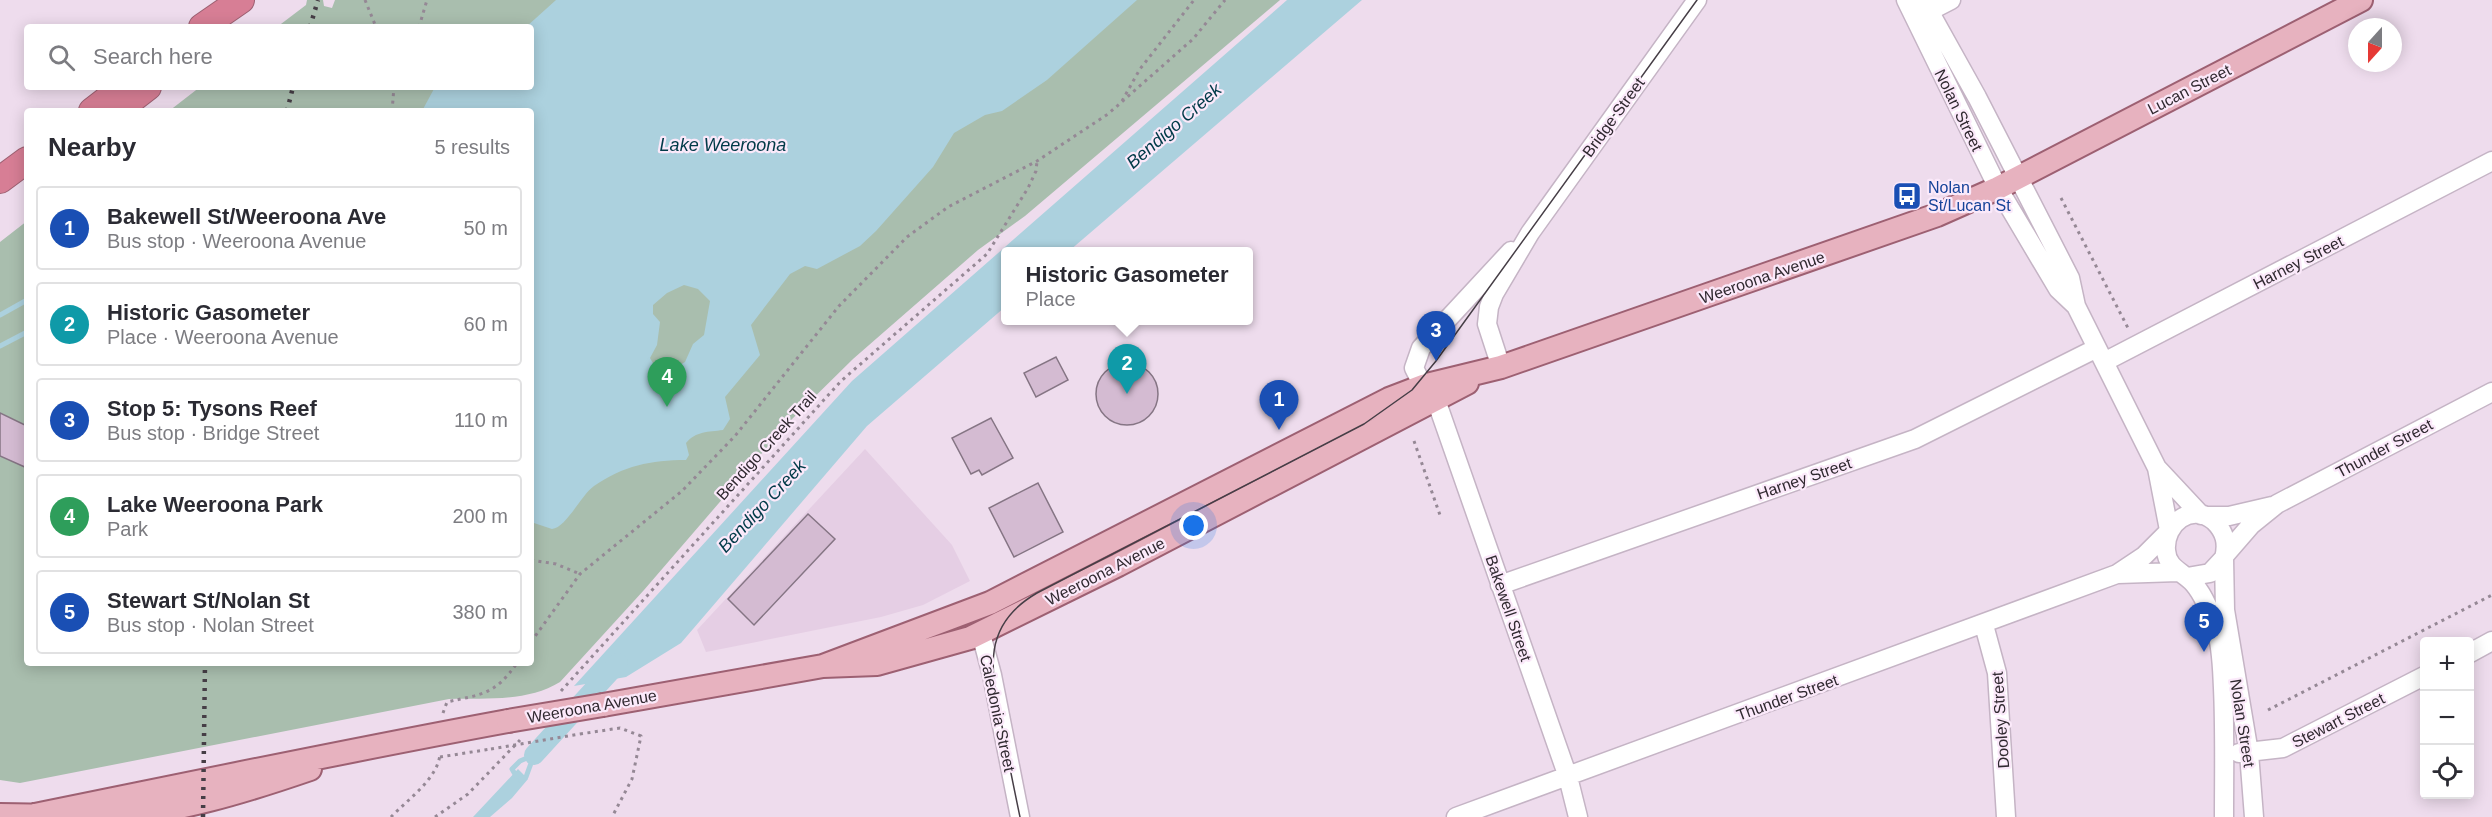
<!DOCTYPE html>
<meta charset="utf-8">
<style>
:root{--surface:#fff;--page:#f2f2f3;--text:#2b2b33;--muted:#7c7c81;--line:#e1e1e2;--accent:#76532b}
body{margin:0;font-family:Arial,sans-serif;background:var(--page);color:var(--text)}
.controls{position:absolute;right:18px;bottom:18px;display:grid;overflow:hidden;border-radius:6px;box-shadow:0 3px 15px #0003}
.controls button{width:54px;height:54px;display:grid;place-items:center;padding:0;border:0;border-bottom:2px solid var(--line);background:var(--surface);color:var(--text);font:30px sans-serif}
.compass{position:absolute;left:2348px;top:18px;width:54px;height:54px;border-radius:50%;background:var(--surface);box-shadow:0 3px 15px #0003;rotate:201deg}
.you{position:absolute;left:1194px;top:526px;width:21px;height:21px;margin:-15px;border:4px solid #fff;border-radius:50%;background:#1a73e8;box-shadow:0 0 0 9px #1a73e833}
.badge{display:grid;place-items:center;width:39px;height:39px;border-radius:50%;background:var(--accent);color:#fff;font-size:20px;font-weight:700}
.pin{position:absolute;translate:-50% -50px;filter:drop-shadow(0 2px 3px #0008)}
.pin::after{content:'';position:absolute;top:32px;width:21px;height:18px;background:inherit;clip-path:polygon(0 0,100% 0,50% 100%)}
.popup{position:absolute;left:1001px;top:247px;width:252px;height:78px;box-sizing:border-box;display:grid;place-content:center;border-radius:6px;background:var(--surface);filter:drop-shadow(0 2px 4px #0005);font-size:20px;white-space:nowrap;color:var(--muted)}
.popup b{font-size:22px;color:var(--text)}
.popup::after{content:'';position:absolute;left:50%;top:100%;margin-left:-12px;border:12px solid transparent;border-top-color:var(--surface)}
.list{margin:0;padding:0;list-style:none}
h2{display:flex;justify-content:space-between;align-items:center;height:78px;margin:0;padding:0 24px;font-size:26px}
h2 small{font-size:20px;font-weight:400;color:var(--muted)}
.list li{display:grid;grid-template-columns:39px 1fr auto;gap:18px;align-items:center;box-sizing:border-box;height:84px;margin:0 12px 12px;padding:0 12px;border:2px solid var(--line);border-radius:6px}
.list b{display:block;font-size:22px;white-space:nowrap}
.list p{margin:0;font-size:20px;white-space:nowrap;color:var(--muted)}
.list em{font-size:20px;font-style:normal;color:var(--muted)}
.icon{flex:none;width:33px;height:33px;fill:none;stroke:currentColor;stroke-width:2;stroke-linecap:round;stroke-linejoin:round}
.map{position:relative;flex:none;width:2492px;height:817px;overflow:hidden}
.search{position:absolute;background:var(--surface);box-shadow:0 3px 15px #0003;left:24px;top:24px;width:510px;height:66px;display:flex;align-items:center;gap:15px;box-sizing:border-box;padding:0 21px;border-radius:6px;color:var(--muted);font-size:22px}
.panel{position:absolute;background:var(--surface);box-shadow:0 3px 15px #0003;left:24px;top:108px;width:510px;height:558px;border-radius:6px}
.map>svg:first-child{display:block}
.built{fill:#e5cee4}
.green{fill:#a9beae}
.water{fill:#acd1de;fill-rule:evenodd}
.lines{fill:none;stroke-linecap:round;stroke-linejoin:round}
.stream{stroke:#acd1de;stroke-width:5}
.canal{stroke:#acd1de;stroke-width:20}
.building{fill:#d4bbd2;stroke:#857584;stroke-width:1.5}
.minor-casing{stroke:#c5b4c5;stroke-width:21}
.major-casing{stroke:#9d6072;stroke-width:26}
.highway-casing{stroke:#9d6072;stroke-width:28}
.path{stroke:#958895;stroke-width:3;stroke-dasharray:3 4.5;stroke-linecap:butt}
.minor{stroke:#fff;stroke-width:18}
.major{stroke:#e7b2bf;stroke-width:22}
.highway{stroke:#d77e95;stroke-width:26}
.tram{stroke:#463e46;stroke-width:1.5}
.rail{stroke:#463e46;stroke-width:4.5;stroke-dasharray:3 6;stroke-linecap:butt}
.major-bridge-casing{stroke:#9d6072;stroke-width:26;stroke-linecap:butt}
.path-bridge{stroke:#958895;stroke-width:3;stroke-dasharray:3 4.5;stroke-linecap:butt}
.major-bridge{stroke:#e7b2bf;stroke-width:22}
.labels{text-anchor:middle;stroke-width:4.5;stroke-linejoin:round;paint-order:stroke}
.street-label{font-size:16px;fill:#302930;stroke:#fbe9fa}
.transit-label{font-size:16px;fill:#164399;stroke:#fbe9fa;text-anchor:start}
.water-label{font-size:18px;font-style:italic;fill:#013a48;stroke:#fbe9fa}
</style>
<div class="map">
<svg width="2492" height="817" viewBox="0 0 2492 817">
<rect width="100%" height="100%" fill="#eedced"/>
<path class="built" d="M865,449l87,96 18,36 -47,24 -42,12 -175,35 -9,-22z"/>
<path class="green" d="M307,0h16l1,6 8,2 3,-8h945l-255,216 -47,34 -125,109 -66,65 -143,166 -84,92c-32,20 -75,16 -111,17l-429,84 -20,-3v-538l27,-21v442h504v-552h-362l31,-24h331v-60h-254l29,-22z"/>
<path class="water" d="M556,0h581l-90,80 -45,31 -17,4 -31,18 -21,34 -57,64 -16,15 -43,23 -12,-3 -15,8 -39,51 9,30 -35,42 5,22 -7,11c-15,2 -27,1 -37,13l3,12 -3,5c-35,0 -63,6 -92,26 -13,9 -28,42 -42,43l-21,-7v-411h-109l13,-24h96v-60h-5zM684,285l14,4 12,12 -6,34 -11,9 -8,18 -13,8 -18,-5 -4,-7 7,-13 3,-23 -7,-8v-9l14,-12z
M1287,0h75l-293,251 -63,1 -1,55 -138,119 -186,217 -55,34 -52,9 278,-305z
M518,769l10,10 -16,19 -22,19h-17z"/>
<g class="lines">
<path class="stream" d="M0,315l27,-15
M0,346l27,-14
M516,776l-4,-7 8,-8 14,-6
M521,780l5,-3 8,-22"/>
<path class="canal" d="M534,755l84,-92"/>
</g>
<path class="building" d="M1056,357l12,23 -32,17 -12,-24z
M1096 394a31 31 0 1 1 62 0a31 31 0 1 1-62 0Z
M0,413l27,13v42l-27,-12z
M991,418l22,40 -31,17 -3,-5 -8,4 -19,-36z
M1038,483l25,49 -49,25 -25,-49z
M808,514l27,25 -81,86 -26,-26z"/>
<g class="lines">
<g class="minor-casing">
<path id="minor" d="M1906,0l92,188 60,101 18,17
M1923,0l54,97 93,181 6,28 81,162 12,62
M1920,16l31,-16
M2104,362l388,-201
M1501,367l-14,-43 2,-17 5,-13 36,-61 167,-233
M1423,386l-9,-18 7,-20 90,-97
M1436,400l132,377 10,40
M2158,469l43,46
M2208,516h21l43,-10
M2225,555l26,-30 26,-21 215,-112
M2224,558l1,52 24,143 5,64
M2118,574l60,-2
M2187,577l23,-4 14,-15c4,-15 1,-26 -10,-37 -23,-19 -50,3 -48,29 1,19 18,22 28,34 11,13 17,30 22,45 6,19 6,40 7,59 2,43 1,86 1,129
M1500,585l415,-146 182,-91
M1984,625l13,48 9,144
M981,634l11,41 28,142
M2470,653l22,-12
M2239,753l44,-5 141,-72
M1456,817l661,-243 27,-18 24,-24"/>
</g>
<g class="major-casing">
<path id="major" d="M823,666l167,-63 399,-204 34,-13 78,-19 436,-152 61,-27 363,-188
M603,705l220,-39 54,-2 93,-26 148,-73 349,-182
M0,815c36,0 74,2 110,2 68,-5 136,-26 200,-48
M35,815c158,-32 315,-65 473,-94"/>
</g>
<g class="highway-casing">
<path id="highway" d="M202,27l39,-27
M92,111l31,-24
M117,111l31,-24
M0,180l27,-20"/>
</g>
<path class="path" d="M365,0l11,27
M419,27l8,-27
M1122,101l18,-32 54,-69
M392,111l2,-24
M2061,198l68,132
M1414,441l27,77
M531,560l25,4 24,10
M531,642l49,-68 102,-83 53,-55 104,-130 68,-69 41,-30 89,-46 71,-47 85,-75 32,-39
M561,691l280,-310 146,-127 41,-66 8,-17 1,-10
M2268,710l224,-115
M443,713l4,-11c35,-8 48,-7 70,-39
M580,734l40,-6 21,8 -9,43 -20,38
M440,757l51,-8
M391,817c16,-17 48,-39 49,-64
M435,817l33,-23 52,-54"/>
<use href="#minor" class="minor"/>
<use href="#major" class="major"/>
<use href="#highway" class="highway"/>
<path class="tram" d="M1020,817c-6,-29 -12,-57 -17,-86 -11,-56 -25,-104 34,-138l327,-169 48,-34 24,-29 261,-361"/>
<path class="rail" d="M310,27l8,-27
M287,111l6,-24
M203,817l2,-154"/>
<g class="major-bridge-casing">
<path id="major-bridge" d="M508,721l95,-16"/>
</g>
<path class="path-bridge" d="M491,749l89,-15"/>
<use href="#major-bridge" class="major-bridge"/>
</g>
<defs>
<g id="bus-square" transform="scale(1.5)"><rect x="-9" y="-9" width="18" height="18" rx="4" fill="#1a4fb4" stroke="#fbe9fa"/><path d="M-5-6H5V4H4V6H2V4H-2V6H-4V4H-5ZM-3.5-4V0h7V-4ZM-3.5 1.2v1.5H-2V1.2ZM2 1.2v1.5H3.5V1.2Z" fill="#fff"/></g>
</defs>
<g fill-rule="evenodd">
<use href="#bus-square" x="1907" y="196"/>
</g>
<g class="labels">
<g class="street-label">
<text transform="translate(2189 89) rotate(-27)" y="6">Lucan Street</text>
<text transform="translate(1959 110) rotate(64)" y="6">Nolan Street</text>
<text transform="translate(1613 117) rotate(-54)" y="6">Bridge Street</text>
<text transform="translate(2298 262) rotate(-27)" y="6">Harney Street</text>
<text transform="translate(1762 277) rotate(-19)" y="6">Weeroona Avenue</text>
<text transform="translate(766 445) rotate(-48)" y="6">Bendigo Creek Trail</text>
<text transform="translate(2384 448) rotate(-28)" y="6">Thunder Street</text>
<text transform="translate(1804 478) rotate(-19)" y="6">Harney Street</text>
<text transform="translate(1105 571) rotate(-27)" y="6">Weeroona Avenue</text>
<text transform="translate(1509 608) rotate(71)" y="6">Bakewell Street</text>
<text transform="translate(1787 697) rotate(-20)" y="6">Thunder Street</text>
<text transform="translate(592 706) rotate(-10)" y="6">Weeroona Avenue</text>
<text transform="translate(998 713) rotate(78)" y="6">Caledonia Street</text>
<text transform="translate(2000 720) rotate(-94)" y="6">Dooley Street</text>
<text transform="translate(2338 720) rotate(-27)" y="6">Stewart Street</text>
<text transform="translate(2243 723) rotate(81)" y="6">Nolan Street</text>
</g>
<g class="transit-label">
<text x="1928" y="193">Nolan<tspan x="1928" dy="18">St/Lucan St</tspan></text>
</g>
<g class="water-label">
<text transform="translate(1174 126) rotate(-41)" y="6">Bendigo Creek</text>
<text x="723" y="151">Lake Weeroona</text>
<text transform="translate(762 506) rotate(-47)" y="6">Bendigo Creek</text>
</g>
</g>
</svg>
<div class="controls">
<button>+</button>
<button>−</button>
<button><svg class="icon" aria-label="locate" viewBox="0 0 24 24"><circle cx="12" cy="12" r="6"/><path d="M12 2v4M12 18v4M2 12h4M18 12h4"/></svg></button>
</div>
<svg class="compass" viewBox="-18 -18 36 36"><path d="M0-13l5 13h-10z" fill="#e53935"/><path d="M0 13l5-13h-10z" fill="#7c7c81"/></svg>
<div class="you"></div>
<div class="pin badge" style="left:1279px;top:430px;background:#1a4fb4">1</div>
<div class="pin badge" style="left:1127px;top:394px;background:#0f9aa8">2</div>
<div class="popup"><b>Historic Gasometer</b>Place</div>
<div class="pin badge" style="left:1436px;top:361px;background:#1a4fb4">3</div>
<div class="pin badge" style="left:667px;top:407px;background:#2e9e5b">4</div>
<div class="pin badge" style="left:2204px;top:652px;background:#1a4fb4">5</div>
<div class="search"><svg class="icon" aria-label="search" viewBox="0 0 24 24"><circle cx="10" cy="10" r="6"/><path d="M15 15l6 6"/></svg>Search here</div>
<section class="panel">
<h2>Nearby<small>5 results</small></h2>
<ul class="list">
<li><span class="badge" style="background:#1a4fb4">1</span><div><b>Bakewell St/Weeroona Ave</b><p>Bus stop · Weeroona Avenue</p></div><em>50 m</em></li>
<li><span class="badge" style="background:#0f9aa8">2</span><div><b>Historic Gasometer</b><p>Place · Weeroona Avenue</p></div><em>60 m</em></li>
<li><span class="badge" style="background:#1a4fb4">3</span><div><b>Stop 5: Tysons Reef</b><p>Bus stop · Bridge Street</p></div><em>110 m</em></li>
<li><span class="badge" style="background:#2e9e5b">4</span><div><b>Lake Weeroona Park</b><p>Park</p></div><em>200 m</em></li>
<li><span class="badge" style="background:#1a4fb4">5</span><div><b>Stewart St/Nolan St</b><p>Bus stop · Nolan Street</p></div><em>380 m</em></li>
</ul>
</section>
</div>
